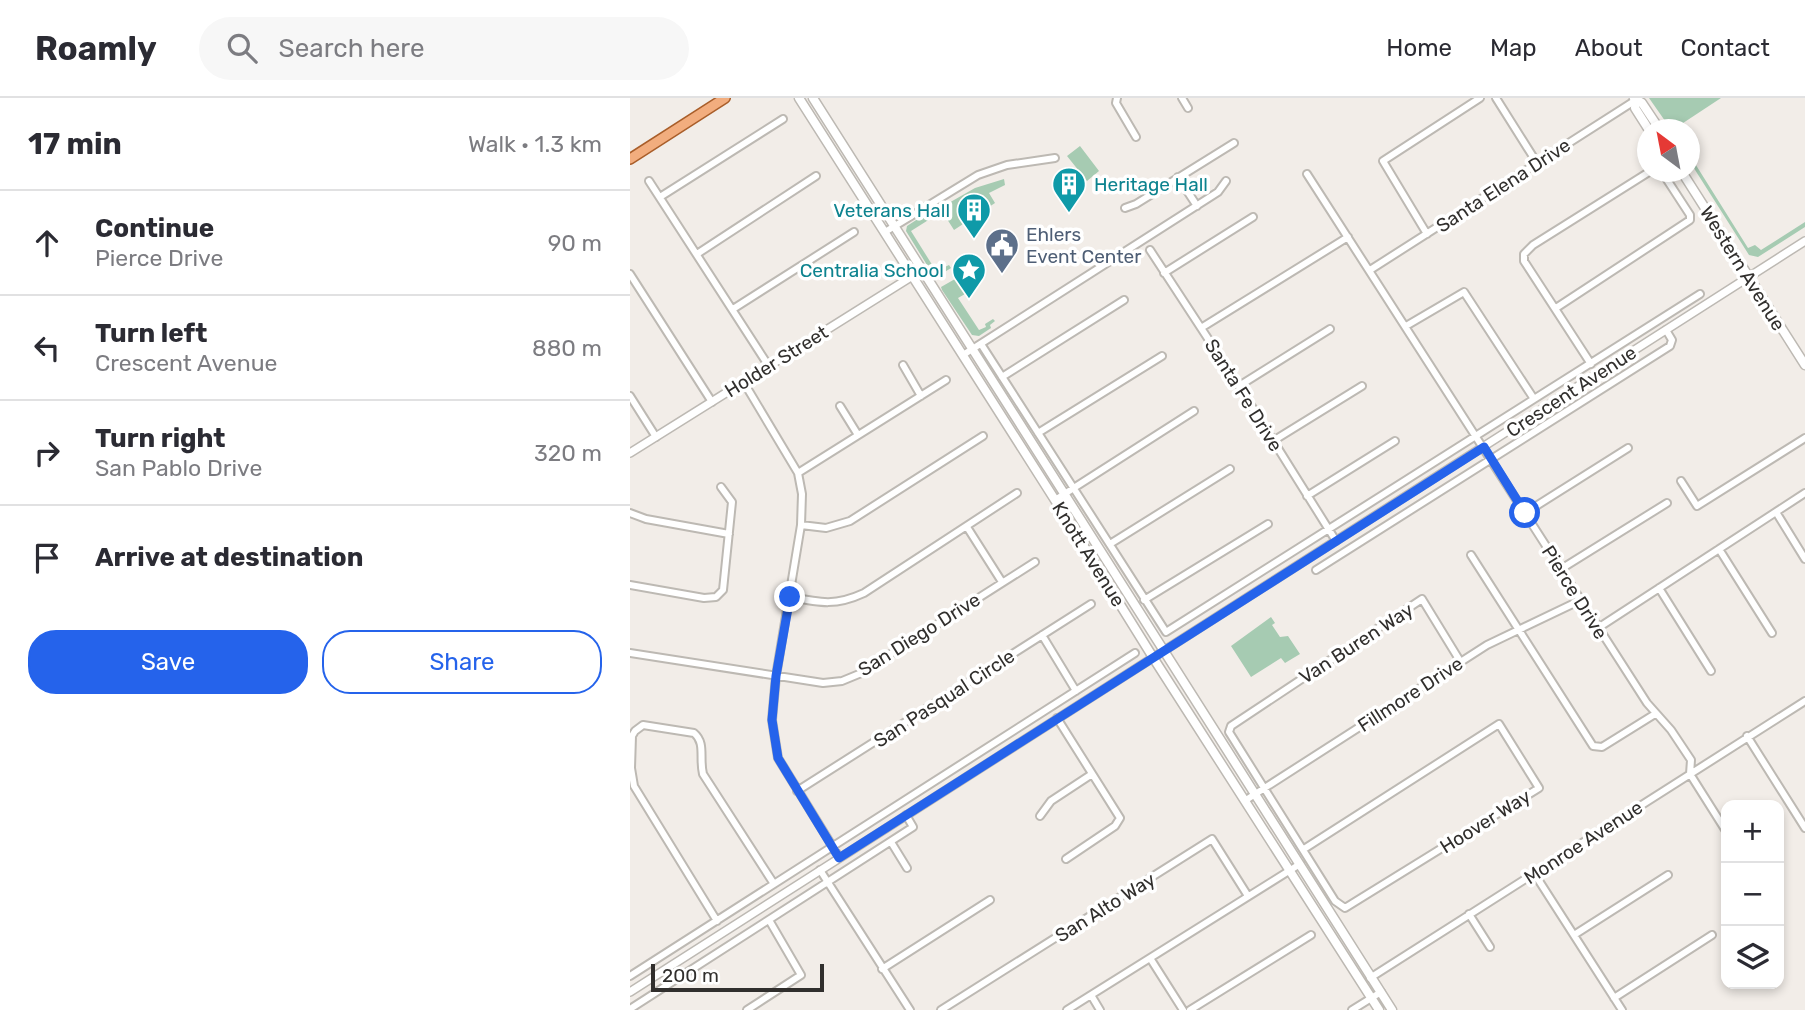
<!DOCTYPE html>
<meta charset="utf-8">
<style>
:root{--surface:#fff;--page:#f7f7f7;--text:#2b2b33;--muted:#7c7c81;--line:#e1e1e2;--accent:#2563eb}
body{margin:0;font-family:Rubik,sans-serif;background:var(--page);color:var(--text)}
.controls{position:absolute;right:21px;bottom:21px;display:grid;overflow:hidden;border-radius:14px;box-shadow:0 4px 10px #0003}
.controls button{width:63px;height:63px;display:grid;place-items:center;padding:0;border:0;border-bottom:2px solid var(--line);background:var(--surface);color:var(--text);font:35px sans-serif}
.compass{position:absolute;left:1007px;top:21px;width:63px;height:63px;border-radius:50%;background:var(--surface);box-shadow:0 4px 10px #0003;rotate:328deg}
.scale{position:absolute;left:21px;bottom:18px;width:173px;box-sizing:border-box;padding-left:7px;border:4px solid #312f2d;border-top:0;font-size:19px;line-height:24px;white-space:nowrap;color:#312f2d;-webkit-text-stroke:5px #fff;paint-order:stroke}
.stop{position:absolute;width:21px;height:21px;margin:-16px;border:5px solid #2563eb;border-radius:50%;background:#fff}
.stop.end{background:#2563eb;border-color:#fff;box-shadow:0 2px 7px #0008}
.list{margin:0;padding:0;list-style:none}
h2{display:flex;justify-content:space-between;align-items:center;height:91px;margin:0;padding:0 28px;font-size:30px}
h2 small{font-size:23px;font-weight:400;color:var(--muted)}
.list li{display:grid;grid-template-columns:46px 1fr auto;gap:21px;align-items:center;box-sizing:border-box;height:105px;padding:0 28px;border-top:2px solid var(--line)}
.list b{display:block;font-size:26px;white-space:nowrap}
.list p{margin:0;font-size:23px;white-space:nowrap;color:var(--muted)}
.list em{font-size:23px;font-style:normal;color:var(--muted)}
.actions{display:flex;gap:14px;padding:21px 28px}
.actions a{flex:1;padding:16px 0;border:2px solid var(--accent);border-radius:28px;text-align:center;font-size:24px;color:var(--accent)}
.actions .main{background:var(--accent);color:#fff}
.icon{flex:none;width:38px;height:38px;fill:none;stroke:currentColor;stroke-width:2;stroke-linecap:round;stroke-linejoin:round}
.map{position:relative;flex:none;width:1175px;height:912px;overflow:hidden}
header{display:flex;align-items:center;gap:42px;box-sizing:border-box;height:98px;padding:0 35px;background:var(--surface);border-bottom:2px solid var(--line)}
header strong{font-size:33px}
nav{display:flex;gap:38px;margin-inline-start:auto;font-size:24px}
.search{width:490px;height:63px;background:var(--page);display:flex;align-items:center;gap:18px;box-sizing:border-box;padding:0 24px;border-radius:38px;color:var(--muted);font-size:26px}
main{display:flex}
aside{flex:1;background:var(--surface)}
.map>svg:first-child{display:block}
.green{fill:#a6cbb2}
.lines{fill:none;stroke-linecap:round;stroke-linejoin:round}
.minor-casing{stroke:#bdb9b3;stroke-width:10}
.tertiary-casing{stroke:#bdb9b3;stroke-width:10}
.secondary-casing{stroke:#bdb9b3;stroke-width:11}
.primary-casing{stroke:#a95e2a;stroke-width:12}
.minor{stroke:#fff;stroke-width:6}
.tertiary{stroke:#fff;stroke-width:7}
.secondary{stroke:#fff;stroke-width:8}
.primary{stroke:#f2ad7e;stroke-width:9}
.route{stroke:#2563eb;stroke-width:9}
.labels{text-anchor:middle;stroke-width:7;stroke-linejoin:round;paint-order:stroke}
.culture-label{font-size:19px;fill:#0d838f;stroke:#fff;text-anchor:end}
.street-label{font-size:19px;fill:#312f2d;stroke:#fff}
.service-label{font-size:19px;fill:#4e5e75;stroke:#fff;text-anchor:start}
</style>
<header>
<strong>Roamly</strong>
<div class="search"><svg class="icon" aria-label="search" viewBox="0 0 24 24"><circle cx="10" cy="10" r="6"/><path d="M15 15l6 6"/></svg>Search here</div>
<nav><a>Home</a><a>Map</a><a>About</a><a>Contact</a></nav>
</header>
<main>
<aside>
<h2>17 min<small>Walk · 1.3 km</small></h2>
<ul class="list">
<li><svg class="icon" aria-label="ahead" viewBox="0 0 24 24"><path d="M12 20V5M6 11l6-6 6 6"/></svg><div><b>Continue</b><p>Pierce Drive</p></div><em>90 m</em></li>
<li><svg class="icon" aria-label="left" viewBox="0 0 24 24"><path d="M17 20v-9H6M10 6l-5 5 5 5"/></svg><div><b>Turn left</b><p>Crescent Avenue</p></div><em>880 m</em></li>
<li><svg class="icon" aria-label="right" viewBox="0 0 24 24"><path d="M7 20v-9h11M14 6l5 5-5 5"/></svg><div><b>Turn right</b><p>San Pablo Drive</p></div><em>320 m</em></li>
<li><svg class="icon" aria-label="arrive" viewBox="0 0 24 24"><path d="M6 21V4h12l-3 4 3 4H6"/></svg><div><b>Arrive at destination</b></div></li>
</ul>
<div class="actions"><a class="main">Save</a><a>Share</a></div>
</aside>
<div class="map">
<svg width="1175" height="912" viewBox="0 0 1175 912">
<rect width="100%" height="100%" fill="#f2ede8"/>
<path class="green" d="M1019,0h72l-44,29 -7,1z
M450,48l19,25 -12,10 -20,-25z
M1059,56l59,94 7,-3 6,5 44,-28v5l-47,30 -9,-2 -59,-93z
M374,81l1,6 -16,8 6,10 -41,27 -14,-22 35,-20z
M297,115l3,6 -19,12 25,40 13,-6 2,3 -16,10 -29,-47 1,-5z
M332,177l10,15 -14,8 21,32 7,-3 -1,-3 8,-5 2,2 -5,4 1,3 -12,8 -7,-1 -30,-45 -1,-3z
M641,519l4,6 -3,2 8,12 8,-1 12,18 -15,9 -4,-5 -30,19 -20,-31z"/>
<g class="lines">
<g class="minor-casing">
<path id="minor" d="M487,0l-1,5 20,34
M552,0l6,10
M866,0l41,65
M677,76l340,529 24,27 20,30 -1,14 36,57
M548,79l19,29
M19,83l119,184
M30,99l123,-78
M495,110l11,-4 98,-61
M255,134l93,-57 29,-10 48,-7
M797,136l-44,-73 97,-63
M520,152l89,136 97,155
M67,156l119,-78
M740,172l266,-170
M534,175l89,-56
M0,176l82,128
M926,210l134,-88v-5l-28,-43
M103,211l121,-77
M776,228l58,-34 70,107
M571,230l147,-91
M351,246l185,288 534,-338
M333,257l255,-163 8,-11
M961,266l-67,-103v-7l9,-9 116,-73
M273,267l18,31
M372,279l122,-77
M113,283l55,92 4,21 -1,31 -25,151 -4,44 6,38 61,99
M609,288l91,-57
M0,298l26,41
M210,308l18,29
M408,335l124,-77
M643,343l89,-55
M168,375l148,-93
M1051,383l16,25 108,-68
M677,398l88,-55
M425,402l139,-89
M1146,414l29,47
M0,415l16,6 83,15
M895,415l103,-65
M171,427l25,3 24,-7 133,-85
M337,429l35,55
M480,446l120,-75
M1089,451l53,84
M841,457l122,191 9,1 53,-33
M931,471l106,-66
M686,472l354,-224 2,-6 -6,-10
M0,487l74,13 12,-1 7,-7 9,-88 -11,-15
M1029,490l52,83
M161,499c30,6 45,9 73,-4l153,-100
M514,502l124,-76
M968,530l207,-135
M412,537l34,56
M0,555l193,30 19,-2 17,-7 176,-112
M427,620l63,100 -5,8 -49,33
M1117,638l58,92
M167,693l294,-187
M616,702l241,-155 94,-45
M410,718l11,-15 41,-27
M261,744l16,26
M674,751l195,-125 40,64 -194,120 -10,-7 -106,-169 2,-6 191,-127 38,62
M190,772l90,140
M904,775l88,137
M839,816l21,33
M87,823l-83,-135 -3,-18 1,-32 3,-5 8,-6 51,8c12,10 5,25 9,41l71,110
M944,837l94,-60
M520,860l33,52
M252,871l108,-69
M0,878l505,-323
M740,880l435,-277
M461,897l9,15
M984,900l98,-63
M0,911l283,-182 -7,-12
M117,912l54,-35 -32,-55
M311,912l271,-171 36,57
M437,912l233,-146
M560,912l121,-75
M722,912l29,-18"/>
</g>
<g class="tertiary-casing">
<path id="tertiary" d="M0,355l292,-183
M0,894l1175,-751"/>
</g>
<g class="secondary-casing">
<path id="secondary" d="M169,0l256,402 99,159 225,351
M183,0l579,912
M1004,0l8,5 18,27
M1006,2l-1,8 14,22
M1052,74l123,193"/>
</g>
<g class="primary-casing">
<path id="primary" d="M0,61l95,-61"/>
</g>
<use href="#minor" class="minor"/>
<use href="#tertiary" class="tertiary"/>
<use href="#secondary" class="secondary"/>
<use href="#primary" class="primary"/>
</g>
<g class="lines">
<path class="route" d="M160,499l-14,79 -4,44 6,38 61,100 645,-411 41,66"/>
</g>
<defs>
<g id="building-pin" transform="scale(1.75)"><path d="M0 17L-7.5 6A9.5 9.5 0 1 1 7.5 6Z" fill="#0f9aa8" stroke="#fff"/><path d="M-4-6H4V6H1V3H-1V6H-4ZM-2.5-4.3h1.7v1.8h-1.7ZM.8-4.3h1.7v1.8H.8ZM-2.5-1h1.7V.8h-1.7ZM.8-1h1.7V.8H.8Z" fill="#fff"/></g>
<g id="civic-pin" transform="scale(1.75)"><path d="M0 17L-7.5 6A9.5 9.5 0 1 1 7.5 6Z" fill="#5c6f8a" stroke="#fff"/><path d="M-.6-6.5H3V-4.5H.6V-3L4-1V1h2V6H-6V1h2V-1L-.6-3ZM-1.2 2.5V6h2.4V2.5Z" fill="#fff"/></g>
<g id="sight-pin" transform="scale(1.75)"><path d="M0 17L-7.5 6A9.5 9.5 0 1 1 7.5 6Z" fill="#0f9aa8" stroke="#fff"/><path d="M0-6L1.8-2.2L6-1.7L2.9 1.2L3.7 5.4L0 3.3L-3.7 5.4L-2.9 1.2L-6-1.7L-1.8-2.2Z" fill="#fff"/></g>
</defs>
<g fill-rule="evenodd">
<use href="#building-pin" x="439" y="86"/>
<use href="#building-pin" x="344" y="112"/>
<use href="#civic-pin" x="372" y="147"/>
<use href="#sight-pin" x="339" y="172"/>
</g>
<g class="labels">
<g class="culture-label">
<text x="464" y="93" text-anchor="start">Heritage Hall</text>
<text x="320" y="119">Veterans Hall</text>
<text x="314" y="179">Centralia School</text>
</g>
<g class="street-label">
<text transform="translate(873 87) rotate(-33)" y="7">Santa Elena Drive</text>
<text transform="translate(1113 170) rotate(58)" y="7">Western Avenue</text>
<text transform="translate(146 263) rotate(-32)" y="7">Holder Street</text>
<text transform="translate(941 293) rotate(-33)" y="7">Crescent Avenue</text>
<text transform="translate(614 297) rotate(58)" y="7">Santa Fe Drive</text>
<text transform="translate(459 456) rotate(58)" y="7">Knott Avenue</text>
<text transform="translate(945 494) rotate(58)" y="7">Pierce Drive</text>
<text transform="translate(289 536) rotate(-32)" y="7">San Diego Drive</text>
<text transform="translate(726 545) rotate(-33)" y="7">Van Buren Way</text>
<text transform="translate(780 596) rotate(-33)" y="7">Fillmore Drive</text>
<text transform="translate(314 600) rotate(-33)" y="7">San Pasqual Circle</text>
<text transform="translate(855 723) rotate(-32)" y="7">Hoover Way</text>
<text transform="translate(953 744) rotate(-33)" y="7">Monroe Avenue</text>
<text transform="translate(475 809) rotate(-32)" y="7">San Alto Way</text>
</g>
<g class="service-label">
<text x="396" y="143">Ehlers<tspan x="396" dy="22">Event Center</tspan></text>
</g>
</g>
</svg>
<div class="controls">
<button>+</button>
<button>−</button>
<button><svg class="icon" aria-label="layers" viewBox="0 0 24 24"><path d="M12 4l9 5-9 5-9-5zM3 14l9 5 9-5"/></svg></button>
</div>
<svg class="compass" viewBox="-18 -18 36 36"><path d="M0-13l5 13h-10z" fill="#e53935"/><path d="M0 13l5-13h-10z" fill="#7c7c81"/></svg>
<div class="scale">200 m</div>
<div class="stop" style="left:895px;top:415px"></div>
<div class="stop end" style="left:160px;top:499px"></div>
</div>
</main>
